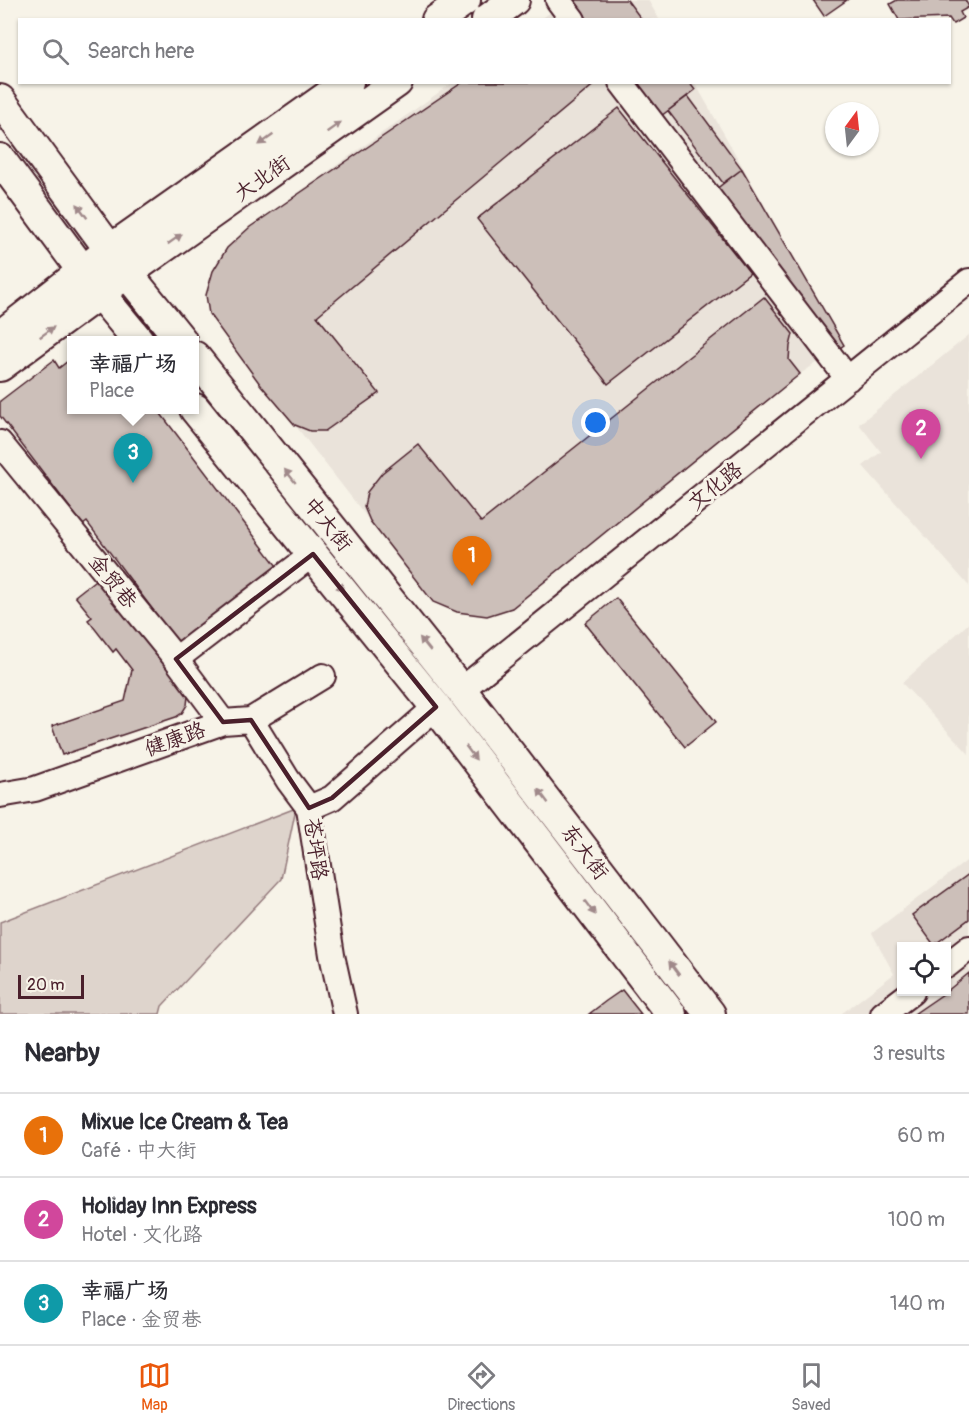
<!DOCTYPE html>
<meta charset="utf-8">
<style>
:root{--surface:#fff;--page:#f2f2f3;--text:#2b2b33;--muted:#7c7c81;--line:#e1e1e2;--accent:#ea580c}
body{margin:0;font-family:Pangolin,"LXGW WenKai TC",sans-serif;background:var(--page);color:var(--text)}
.controls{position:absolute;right:18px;bottom:18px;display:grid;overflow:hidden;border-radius:0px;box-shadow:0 2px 4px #0004}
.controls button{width:54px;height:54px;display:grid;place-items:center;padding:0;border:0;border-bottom:2px solid var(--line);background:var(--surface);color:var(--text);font:30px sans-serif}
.compass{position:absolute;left:825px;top:102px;width:54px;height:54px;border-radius:50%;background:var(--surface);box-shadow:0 2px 4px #0004;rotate:15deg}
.scale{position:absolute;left:18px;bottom:15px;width:66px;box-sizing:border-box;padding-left:6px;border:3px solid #4a1f2b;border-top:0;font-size:16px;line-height:21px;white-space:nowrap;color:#4a1f2b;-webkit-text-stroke:4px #f7f3e8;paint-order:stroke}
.you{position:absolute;left:596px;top:423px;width:21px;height:21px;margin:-15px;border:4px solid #fff;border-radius:50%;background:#1a73e8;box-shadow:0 0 0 9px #1a73e833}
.badge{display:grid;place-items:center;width:39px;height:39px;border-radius:50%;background:var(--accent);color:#fff;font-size:20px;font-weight:700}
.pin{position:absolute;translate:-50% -50px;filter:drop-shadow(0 2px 3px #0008)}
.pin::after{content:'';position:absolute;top:32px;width:21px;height:18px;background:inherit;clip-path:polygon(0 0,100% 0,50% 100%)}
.popup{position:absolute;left:67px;top:336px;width:132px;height:78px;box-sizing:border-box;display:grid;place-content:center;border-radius:0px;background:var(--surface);filter:drop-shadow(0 2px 4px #0005);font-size:20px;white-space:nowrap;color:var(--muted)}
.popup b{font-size:22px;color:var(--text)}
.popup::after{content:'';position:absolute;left:50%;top:100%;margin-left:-12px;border:12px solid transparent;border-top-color:var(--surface)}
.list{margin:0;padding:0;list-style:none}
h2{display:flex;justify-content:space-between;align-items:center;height:78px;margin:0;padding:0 24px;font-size:26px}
h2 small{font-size:20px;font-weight:400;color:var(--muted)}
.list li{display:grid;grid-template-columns:39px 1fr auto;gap:18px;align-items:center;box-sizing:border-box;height:84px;padding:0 24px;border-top:2px solid var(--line)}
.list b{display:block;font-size:22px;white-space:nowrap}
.list p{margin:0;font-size:20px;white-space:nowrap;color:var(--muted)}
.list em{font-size:20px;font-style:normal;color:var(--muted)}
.icon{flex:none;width:33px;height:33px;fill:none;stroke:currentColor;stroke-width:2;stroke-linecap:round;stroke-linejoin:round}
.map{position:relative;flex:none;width:969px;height:1014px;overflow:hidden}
.search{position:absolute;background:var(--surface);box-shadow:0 2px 4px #0004;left:18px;right:18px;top:18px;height:66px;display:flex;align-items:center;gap:15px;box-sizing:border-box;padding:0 21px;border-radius:0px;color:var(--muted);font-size:22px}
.sheet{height:330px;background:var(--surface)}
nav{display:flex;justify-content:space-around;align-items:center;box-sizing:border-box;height:84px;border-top:2px solid var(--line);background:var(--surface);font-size:16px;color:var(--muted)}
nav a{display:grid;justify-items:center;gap:3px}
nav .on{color:var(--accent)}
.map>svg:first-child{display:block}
.built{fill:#eae3da;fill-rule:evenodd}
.green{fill:#ded4cc;stroke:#947a7c;stroke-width:1.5}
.building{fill:#ccbfb9;stroke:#4a1f2b;stroke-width:1.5}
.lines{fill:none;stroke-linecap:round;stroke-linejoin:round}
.minor-casing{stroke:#4a1f2b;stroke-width:28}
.major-casing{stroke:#4a1f2b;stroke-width:34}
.minor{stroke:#f7f3e8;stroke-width:24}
.major{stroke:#f7f3e8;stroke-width:30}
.oneway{fill:#a0898a}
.marked{fill:none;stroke:#4a1f2b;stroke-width:4.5;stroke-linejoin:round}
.labels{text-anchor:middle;stroke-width:6;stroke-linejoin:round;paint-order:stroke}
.street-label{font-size:21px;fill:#4a1f2b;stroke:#f7f3e8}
</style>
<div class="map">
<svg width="969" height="1014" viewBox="0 0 969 1014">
<rect width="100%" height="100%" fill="#f7f3e8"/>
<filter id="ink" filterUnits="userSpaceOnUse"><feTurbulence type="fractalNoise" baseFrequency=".0167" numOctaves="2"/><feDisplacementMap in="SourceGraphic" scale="12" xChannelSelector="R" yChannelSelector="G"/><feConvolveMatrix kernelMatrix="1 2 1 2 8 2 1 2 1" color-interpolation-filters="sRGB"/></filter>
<g filter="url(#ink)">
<path class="built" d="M567,0h81l11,19 -119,1z
M452,83h243l149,262 -44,29 -288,234 -25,8 -30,-4 -24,-10 -138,-177 -35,-41 -51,-70 -3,-19 7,-24 37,-44z
M969,335v251l-106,-120 18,-14 -22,-28z
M969,623v131l-67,-71z
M969,859v155h-128l53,-40 -22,-41zM902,946h44v46h-44z"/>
<path class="green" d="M296,808l-15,71 -119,127 -2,8h-160v-92z"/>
<path class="building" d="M574,0h53l15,20h-54z
M813,0h34l-23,16z
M897,0h68l4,7 -9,5 3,6 -10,6 -4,-6 -50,2 -9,-16z
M463,82h134l-280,234 62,77 -54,38h-15l-15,-6 -35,-41 -51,-70 -3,-19 7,-24 14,-23 23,-21z
M636,82h53l6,8 -34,26z
M688,96l54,73 -19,14 -55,-72z
M619,108l131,165 -142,111 -131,-165z
M742,169l102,176 -7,5 -122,-160z
M764,297l29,37 -3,12 -1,14 11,14 -288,234 -25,8 -30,-4 -24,-10 -63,-81 -6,-14 3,-15 15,-19 36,-29 63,78z
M54,360l5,8 9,-7 4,3v46h86l122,160 -100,76 -93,-124 -4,3 -83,-109v-15z
M99,577l85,110 4,9 -1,9 -5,8 -6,4 -114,38 -10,-29 73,-25 7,-31 -16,-21 -3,3 -25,-32 4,-3 -17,-21z
M616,598l100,124 -31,25 -100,-124z
M969,874v45l-35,26 -22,-30z
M969,973v41h-55l32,-22z
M622,990l19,24h-52l17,-13z"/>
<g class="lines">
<g class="minor-casing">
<path id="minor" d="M558,0l15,20
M621,82l227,297
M0,443l176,216 47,63
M176,659l137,-105
M461,690l508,-409
M251,720l72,-44
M0,795l35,-6 188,-67 28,-2 37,60 21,28 23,147 13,59
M309,808l23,-10 104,-91
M946,966l23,-18
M883,1014l29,-22"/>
</g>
<g class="major-casing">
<path id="major" d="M437,20l28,-20
M487,20l27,-20
M0,100l127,173 54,67
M0,159l99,134 39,47
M0,336l110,-86 238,-168
M195,357l266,333 249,324
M0,366l127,-93 270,-191
M195,409l241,298 235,307"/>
</g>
<use href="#minor" class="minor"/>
<use href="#major" class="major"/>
</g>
<defs><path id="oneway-solid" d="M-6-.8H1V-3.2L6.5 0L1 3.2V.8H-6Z" transform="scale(1.5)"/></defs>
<g class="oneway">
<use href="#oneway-solid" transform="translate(334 127) rotate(-35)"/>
<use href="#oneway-solid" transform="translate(266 140) rotate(145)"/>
<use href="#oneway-solid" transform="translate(82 211) rotate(-126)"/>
<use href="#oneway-solid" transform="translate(175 239) rotate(-35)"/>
<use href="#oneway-solid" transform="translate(47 332) rotate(-36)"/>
<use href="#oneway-solid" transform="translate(290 476) rotate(-129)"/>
<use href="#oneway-solid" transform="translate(338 584) rotate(51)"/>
<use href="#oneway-solid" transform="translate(425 644) rotate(-129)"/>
<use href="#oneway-solid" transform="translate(471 753) rotate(53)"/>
<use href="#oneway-solid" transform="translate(543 796) rotate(-127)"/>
<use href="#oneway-solid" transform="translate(590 908) rotate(53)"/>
<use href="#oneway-solid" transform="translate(674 968) rotate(-127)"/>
</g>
</g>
<path class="marked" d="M313,554l123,153 -104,91 -23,10 -58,-88 -28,2 -47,-63z"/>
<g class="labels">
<g class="street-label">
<text transform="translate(262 178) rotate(-35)" y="7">大北街</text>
<text transform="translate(715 486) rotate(-39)" y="7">文化路</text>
<text transform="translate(328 524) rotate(51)" y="7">中大街</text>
<text transform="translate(113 581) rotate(51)" y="7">金贸巷</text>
<text transform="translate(175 739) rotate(-20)" y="7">健康路</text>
<text transform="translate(316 849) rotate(82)" y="7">苍坪路</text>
<text transform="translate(585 852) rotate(53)" y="7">东大街</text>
</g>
</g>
</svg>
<div class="controls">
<button><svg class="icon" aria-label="locate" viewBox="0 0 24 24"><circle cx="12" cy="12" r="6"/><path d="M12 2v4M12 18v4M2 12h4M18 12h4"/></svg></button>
</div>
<svg class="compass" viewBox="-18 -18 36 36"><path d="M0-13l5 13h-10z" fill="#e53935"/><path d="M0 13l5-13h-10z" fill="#7c7c81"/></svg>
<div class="scale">20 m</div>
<div class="you"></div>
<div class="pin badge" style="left:472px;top:586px;background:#e8710a">1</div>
<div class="pin badge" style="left:921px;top:459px;background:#d1479c">2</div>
<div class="pin badge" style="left:133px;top:483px;background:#0f9aa8">3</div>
<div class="popup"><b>幸福广场</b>Place</div>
<div class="search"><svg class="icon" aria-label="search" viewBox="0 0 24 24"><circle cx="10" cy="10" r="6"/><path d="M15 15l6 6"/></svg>Search here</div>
</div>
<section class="sheet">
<h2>Nearby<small>3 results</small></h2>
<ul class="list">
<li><span class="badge" style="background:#e8710a">1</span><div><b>Mixue Ice Cream &amp; Tea</b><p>Café · 中大街</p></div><em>60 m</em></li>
<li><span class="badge" style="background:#d1479c">2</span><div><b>Holiday Inn Express</b><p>Hotel · 文化路</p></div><em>100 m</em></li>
<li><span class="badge" style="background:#0f9aa8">3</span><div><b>幸福广场</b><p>Place · 金贸巷</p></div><em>140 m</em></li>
</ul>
</section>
<nav>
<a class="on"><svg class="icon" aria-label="map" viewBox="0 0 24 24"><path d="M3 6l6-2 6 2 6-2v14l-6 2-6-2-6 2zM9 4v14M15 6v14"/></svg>Map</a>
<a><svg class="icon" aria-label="directions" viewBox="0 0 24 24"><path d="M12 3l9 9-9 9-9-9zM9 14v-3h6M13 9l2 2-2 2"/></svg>Directions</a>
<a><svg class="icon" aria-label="saved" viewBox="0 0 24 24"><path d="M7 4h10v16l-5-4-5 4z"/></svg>Saved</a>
</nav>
